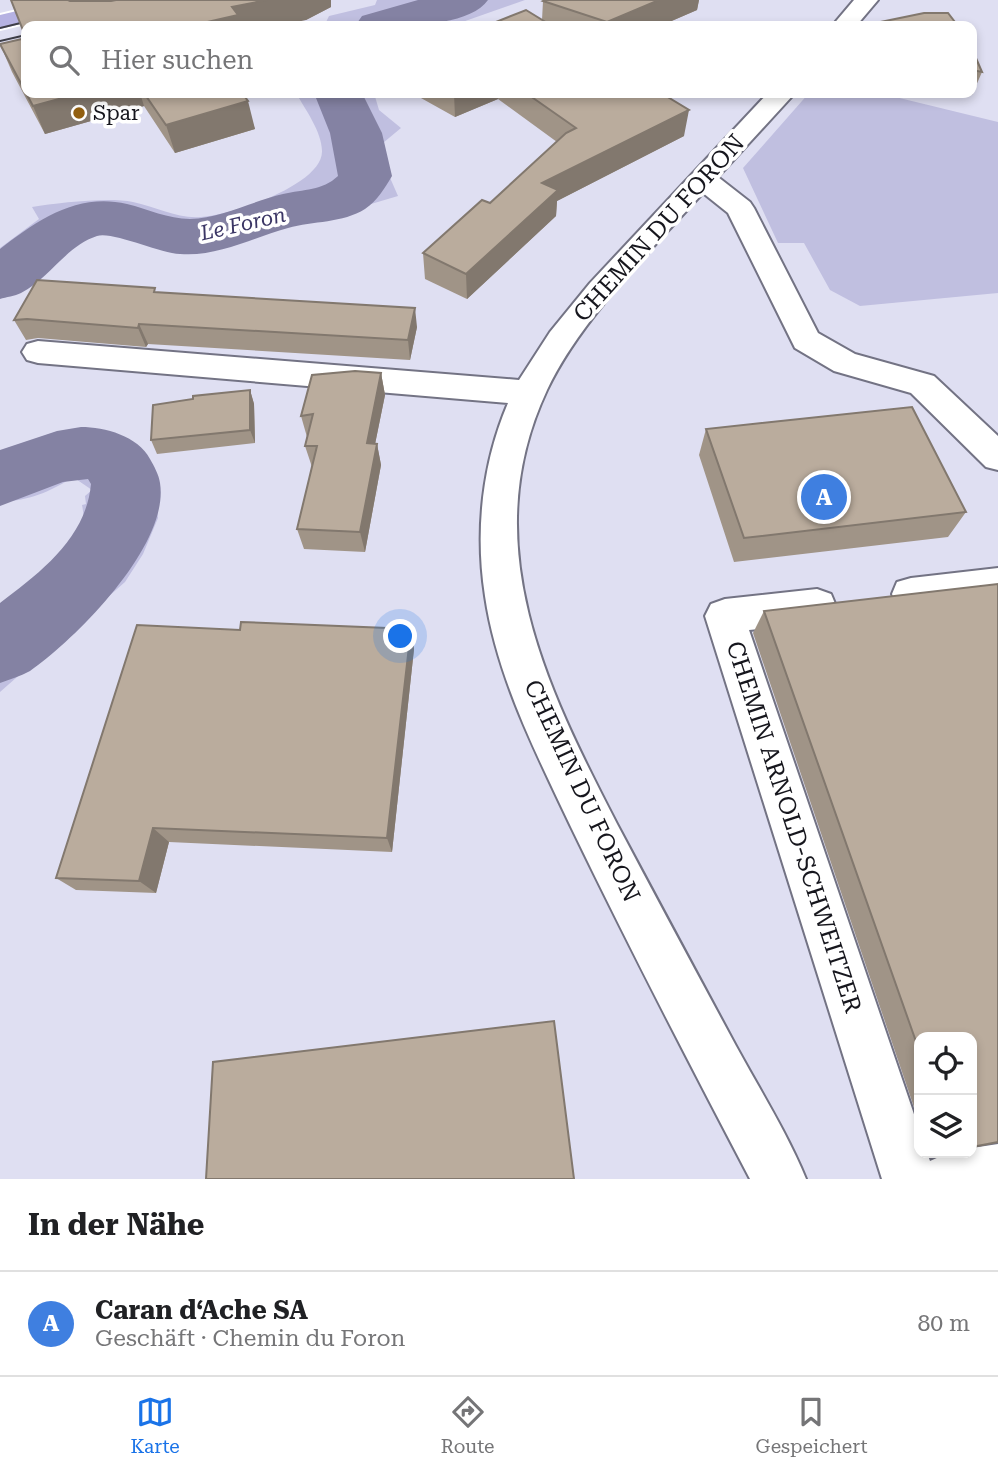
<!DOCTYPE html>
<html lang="de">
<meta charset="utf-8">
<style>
:root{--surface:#fff;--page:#f6f6f6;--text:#202124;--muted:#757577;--line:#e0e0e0;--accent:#1a73e8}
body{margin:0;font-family:"Roboto Serif",serif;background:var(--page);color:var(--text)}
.controls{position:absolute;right:21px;bottom:21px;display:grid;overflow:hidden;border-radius:14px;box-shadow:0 4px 10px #0003}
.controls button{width:63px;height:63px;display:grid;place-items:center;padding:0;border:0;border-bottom:2px solid var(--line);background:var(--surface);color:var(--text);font:35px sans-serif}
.you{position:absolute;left:401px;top:637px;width:24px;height:24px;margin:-18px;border:5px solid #fff;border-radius:50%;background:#1a73e8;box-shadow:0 0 0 10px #1a73e833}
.badge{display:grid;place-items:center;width:46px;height:46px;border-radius:50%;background:var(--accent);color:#fff;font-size:23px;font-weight:700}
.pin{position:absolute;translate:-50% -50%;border:4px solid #fff;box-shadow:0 2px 7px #0006}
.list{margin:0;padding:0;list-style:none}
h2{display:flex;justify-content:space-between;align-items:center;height:91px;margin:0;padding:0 28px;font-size:30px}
h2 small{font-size:23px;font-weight:400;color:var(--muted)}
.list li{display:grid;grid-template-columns:46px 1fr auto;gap:21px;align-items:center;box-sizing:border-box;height:105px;padding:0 28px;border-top:2px solid var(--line)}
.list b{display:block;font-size:26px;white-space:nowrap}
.list p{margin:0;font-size:23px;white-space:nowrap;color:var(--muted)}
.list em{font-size:23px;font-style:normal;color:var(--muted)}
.icon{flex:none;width:38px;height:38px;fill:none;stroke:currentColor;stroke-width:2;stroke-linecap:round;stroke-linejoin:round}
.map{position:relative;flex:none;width:998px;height:1179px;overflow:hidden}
.search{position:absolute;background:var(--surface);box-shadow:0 4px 10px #0003;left:21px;right:21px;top:21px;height:77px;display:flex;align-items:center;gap:18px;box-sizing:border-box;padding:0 24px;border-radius:14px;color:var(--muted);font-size:26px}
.sheet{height:196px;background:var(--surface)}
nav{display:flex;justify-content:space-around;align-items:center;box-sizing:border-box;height:98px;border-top:2px solid var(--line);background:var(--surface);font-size:19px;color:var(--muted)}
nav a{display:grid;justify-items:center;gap:4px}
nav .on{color:var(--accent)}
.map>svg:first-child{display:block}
.green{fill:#c0bfe0}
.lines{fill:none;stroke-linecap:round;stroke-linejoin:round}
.river{fill:#8482a3;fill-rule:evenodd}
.minor-casing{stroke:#737384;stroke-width:4}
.major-casing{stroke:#fff;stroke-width:4}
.minor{fill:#fff;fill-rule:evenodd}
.major{fill:#b6b2e2;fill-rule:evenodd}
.tram{stroke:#3e3e47;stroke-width:2}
.wall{fill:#a09487}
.shaded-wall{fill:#82786e}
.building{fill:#baac9d;stroke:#82786e;stroke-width:2}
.poi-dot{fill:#925f10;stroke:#fff;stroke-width:2.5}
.labels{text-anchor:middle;stroke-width:7;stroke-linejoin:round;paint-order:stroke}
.far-poi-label{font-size:21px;fill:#16161d;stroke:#fff;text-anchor:start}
.far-water-label{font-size:21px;font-style:italic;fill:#3b3665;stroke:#fff}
.street-label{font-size:24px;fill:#16161d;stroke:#fff}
</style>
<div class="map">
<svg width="998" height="1179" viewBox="0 0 998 1179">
<rect width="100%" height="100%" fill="#dfdff2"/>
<path class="green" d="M377,0h148l-74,26h-127l5,-10 46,-11z
M296,93h78l5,17 22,18 -24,20 21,48 -54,16 -141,33 -34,5 -82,-22 -87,69v-10l80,-59 -22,-4 -58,44v-20l39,-29 -7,-12c27,-4 75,-10 101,-5 23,5 45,17 68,15 28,-1 122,-32 121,-66 0,-19 -17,-42 -26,-58z
M809,93h70l119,29v171l-138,13 -30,-16 -26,-47h-26l-35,-75z
M103,434l19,6 17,11 13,15 6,52 -15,36 -18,28 -125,110v-32c40,-32 83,-63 114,-105 12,-17 26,-43 27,-64 1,-29 -28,-47 -54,-47 -30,0 -60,13 -87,26v-13c33,-14 67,-22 103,-23z
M73,462c15,0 23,2 35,11 37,29 -43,104 -64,123l-6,-13c24,-24 52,-41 44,-78l4,-1 -1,-8 7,-6 -19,-13c-19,13 -50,27 -73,23v-11z"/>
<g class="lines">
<path class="river" d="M418,0h70c-20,29 -100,27 -133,26l7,-10z
M314,93h48l20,40 10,43c-7,12 -15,25 -27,33 -22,14 -52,12 -77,19 -36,10 -70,29 -108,26 -21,-1 -68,-23 -83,-18 -31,10 -48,43 -76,57 -6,3 -15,4 -21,6v-50c37,-29 78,-57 127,-45 21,5 41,15 63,15 31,-1 63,-18 93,-25 21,-5 39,-3 55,-18l-8,-43z
M81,427c24,0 57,9 69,32 4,7 9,16 10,24 10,62 -84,156 -130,188 -9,5 -20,8 -30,12v-80c41,-31 86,-65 91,-119l-3,-5 -25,3 -63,24v-56l57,-19z"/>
<g class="minor-casing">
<path id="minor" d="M854,0h24l-22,26h-24z
M768,93h27l-77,84 32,25 4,6 64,125 37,21 79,22 64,60v34l-12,-3 -75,-74 -77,-22 -39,-23 -67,-135 -25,-20c-52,57 -123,127 -156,197 -72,153 -1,297 70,434 39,74 79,148 119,222 24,44 51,87 70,133h-56c-61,-116 -121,-232 -178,-350 -35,-74 -75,-151 -87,-233 -10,-65 -3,-132 23,-193l-470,-40 -11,-3 -5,-8 5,-8 11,-3 481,39 31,-48 40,-49z
M998,568v32l-87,10 -14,-4 -5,-12 5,-12 14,-4z
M817,589l14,5 5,12 -5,12 -14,5 -68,7 170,499v24h8l3,8 18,-8h24v-5l26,-4v35h-116l-177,-563 6,-12 14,-5z"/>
</g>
<g class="major-casing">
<path id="major" d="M63,0h39l-3,5 -99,24v-14z"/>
</g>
<use href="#minor" class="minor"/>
<use href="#major" class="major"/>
<path class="tram" d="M0,28l37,-9
M0,41l26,-6"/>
</g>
<path class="wall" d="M11,0h320v7l-25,13 -280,6v67h216l13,36 -80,24 -31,-47 -99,28 -33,-62 -12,-28 26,-6z
M545,0h154l-2,10 -37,16h-174l56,-6 1,-19z
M972,49l10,23 -10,23 -10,-2h10z
M412,93h249l23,43 -127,65 -1,15 -89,83 -42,-20 -2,-26 67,-50 67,-61 -59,-43 -43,18z
M157,292l260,35 -7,33 -262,-16 -2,3 -108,-9 -12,2 -12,-20z
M381,373l4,22 -10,49h2l4,21 -16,87 -61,-3 -7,-20 15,-62 -7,-21 2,-9 -6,-21z
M250,390l4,14 1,39 -98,11 -6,-14z
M706,429l260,83 -18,25 -214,25 -35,-107z
M764,611l155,426v85l-166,-489z
M411,629l3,20 -22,203 -223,-10 -13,51 -80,-3 -20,-12 184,-248z"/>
<path class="shaded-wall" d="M68,0h92l-77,18z
M267,0h64v7l-25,13 -28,6h-84v-1l38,-18z
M659,0h40l-2,10 -37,16h-53v-4z
M81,93h59l4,13 -99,28 -12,-28z
M454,93h44v6l-43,18z
M248,101l7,28 -80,24 -9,-28z
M689,110l-5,26 -127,65 -1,15 -89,83 -1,-25 76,-91z
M415,308l2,19 -7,33 -2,-20z
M139,324l9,20 -2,3 -8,-19z
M381,373l4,22 -14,69 -4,-21z
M250,390l4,14 1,39 -5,-13z
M377,444l4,21 -16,87 -5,-20z
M411,629l3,20 -22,203 -5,-14z
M153,828l16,14 -13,51 -17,-12z"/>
<path class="building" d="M11,0h57l2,1h41l5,-1h151l-35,7 6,8 -44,10v1h-168v67h55l-48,13 -33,-62 26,-6z
M545,0h114l-52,22 -64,-21z
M526,10l26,16h-66z
M924,13h24l10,13h-97z
M972,49l10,23 -10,-2z
M144,93h98l6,8 -82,24z
M526,93h135l28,17 -147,73 16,7 -92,84 -43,-21 59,-53 8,3 76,-70 10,-5z
M37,280l118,8 -1,4 261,16 -7,32 -269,-16 -1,4 -111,-9 -13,1z
M355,371l26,2 -14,70 10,1 -17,88 -63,-3 20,-83h-12l8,-32 -12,2 11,-41z
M250,390v40l-99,10 2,-35 40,-6v-3z
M912,407l54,105 -222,26 -38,-109z
M998,584v558l-26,5v-110h-53v13l-155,-439z
M241,622l170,7 -24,209 -234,-10 -14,53 -83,-3 81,-253 103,5z
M554,1021l20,158h-368l7,-117z"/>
<circle class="poi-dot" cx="79" cy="113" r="7"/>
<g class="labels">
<g class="far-poi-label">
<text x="93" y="120">Spar</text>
</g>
<g class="far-water-label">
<text transform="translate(243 224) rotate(-13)" y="7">Le Foron</text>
</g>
<g class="street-label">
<text transform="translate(659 228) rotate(-48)" y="8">CHEMIN DU FORON</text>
<text transform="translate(582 791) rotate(65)" y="8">CHEMIN DU FORON</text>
<text transform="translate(794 827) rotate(72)" y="8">CHEMIN ARNOLD-SCHWEITZER</text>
</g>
</g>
</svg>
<div class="controls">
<button><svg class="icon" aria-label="locate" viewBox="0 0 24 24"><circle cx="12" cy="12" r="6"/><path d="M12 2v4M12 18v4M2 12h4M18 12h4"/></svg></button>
<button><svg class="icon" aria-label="layers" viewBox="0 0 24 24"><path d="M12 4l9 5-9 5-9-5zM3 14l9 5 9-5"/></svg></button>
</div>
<div class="you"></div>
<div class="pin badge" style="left:824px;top:497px;background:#3f7fe0">A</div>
<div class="search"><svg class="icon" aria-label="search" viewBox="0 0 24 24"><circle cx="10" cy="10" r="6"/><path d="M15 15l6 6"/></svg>Hier suchen</div>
</div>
<section class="sheet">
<h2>In der Nähe<small></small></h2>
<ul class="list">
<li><span class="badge" style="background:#3f7fe0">A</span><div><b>Caran d‘Ache SA</b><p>Geschäft · Chemin du Foron</p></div><em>80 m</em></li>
</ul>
</section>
<nav>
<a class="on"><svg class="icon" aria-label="map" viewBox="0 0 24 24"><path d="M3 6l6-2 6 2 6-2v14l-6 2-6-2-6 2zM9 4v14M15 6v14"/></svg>Karte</a>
<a><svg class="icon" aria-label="directions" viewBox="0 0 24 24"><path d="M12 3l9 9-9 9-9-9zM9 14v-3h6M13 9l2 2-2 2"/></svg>Route</a>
<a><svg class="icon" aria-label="saved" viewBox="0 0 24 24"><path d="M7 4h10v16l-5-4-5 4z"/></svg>Gespeichert</a>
</nav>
